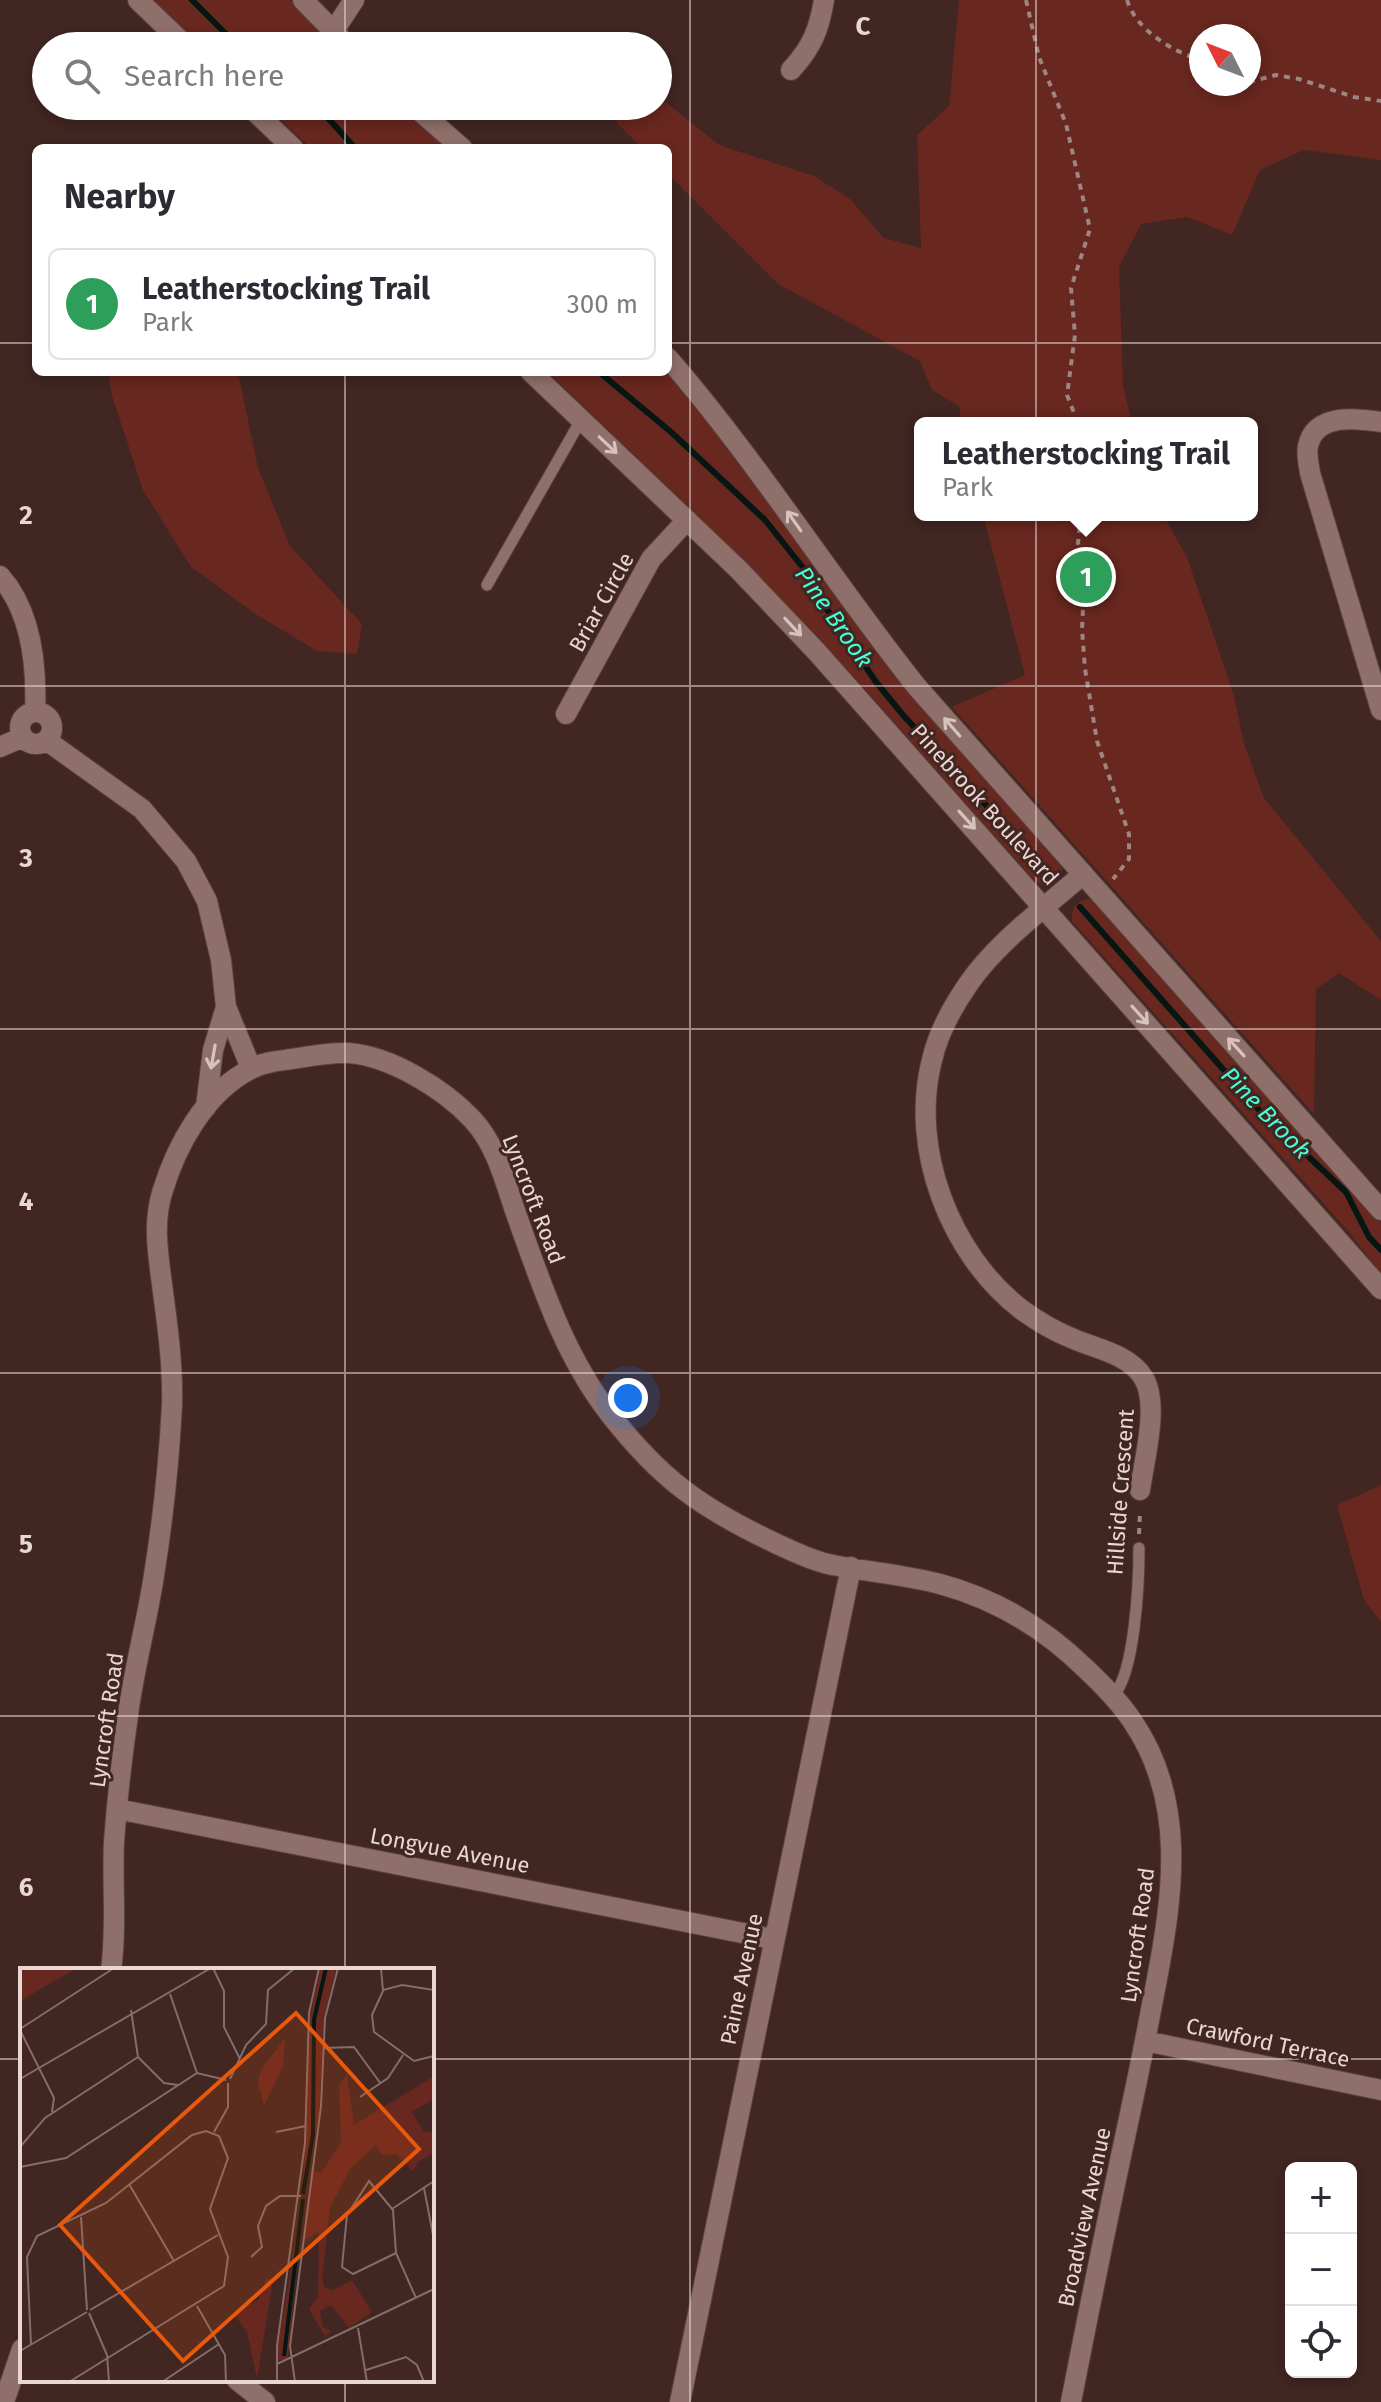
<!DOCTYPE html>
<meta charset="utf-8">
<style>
:root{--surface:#fff;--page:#f7f7f7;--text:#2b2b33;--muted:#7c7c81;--line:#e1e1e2;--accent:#ea580c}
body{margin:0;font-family:"Fira Sans",sans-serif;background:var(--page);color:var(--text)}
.controls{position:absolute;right:24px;bottom:24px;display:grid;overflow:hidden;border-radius:12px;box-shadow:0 4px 12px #0003}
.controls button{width:72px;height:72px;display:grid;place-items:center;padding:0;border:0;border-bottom:2px solid var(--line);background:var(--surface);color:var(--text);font:40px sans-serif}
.compass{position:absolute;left:1189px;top:24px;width:72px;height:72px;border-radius:50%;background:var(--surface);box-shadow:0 4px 12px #0003;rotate:312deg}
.you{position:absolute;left:628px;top:1398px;width:28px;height:28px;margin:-20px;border:6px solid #fff;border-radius:50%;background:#1a73e8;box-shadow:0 0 0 12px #1a73e833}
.badge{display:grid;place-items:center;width:52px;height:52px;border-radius:50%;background:var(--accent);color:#fff;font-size:26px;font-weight:700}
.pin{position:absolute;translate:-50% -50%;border:4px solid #fff;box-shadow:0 2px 8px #0006}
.popup{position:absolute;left:914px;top:417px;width:344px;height:104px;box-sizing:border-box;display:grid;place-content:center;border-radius:12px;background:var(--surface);filter:drop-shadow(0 2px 6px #0005);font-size:26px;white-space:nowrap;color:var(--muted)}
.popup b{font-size:30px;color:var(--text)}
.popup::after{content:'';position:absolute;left:50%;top:100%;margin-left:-16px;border:16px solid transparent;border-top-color:var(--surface)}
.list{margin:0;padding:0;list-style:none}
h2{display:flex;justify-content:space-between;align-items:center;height:104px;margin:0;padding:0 32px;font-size:34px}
h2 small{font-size:26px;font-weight:400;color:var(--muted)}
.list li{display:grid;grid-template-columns:52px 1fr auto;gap:24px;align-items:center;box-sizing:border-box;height:112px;margin:0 16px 16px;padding:0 16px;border:2px solid var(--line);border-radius:12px}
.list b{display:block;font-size:30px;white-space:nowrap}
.list p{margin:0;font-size:26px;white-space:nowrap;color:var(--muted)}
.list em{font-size:26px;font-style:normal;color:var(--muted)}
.icon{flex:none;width:44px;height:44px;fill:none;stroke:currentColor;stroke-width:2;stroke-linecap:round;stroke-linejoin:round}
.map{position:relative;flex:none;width:1381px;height:2402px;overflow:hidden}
.search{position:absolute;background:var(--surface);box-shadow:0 4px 12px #0003;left:32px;top:32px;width:640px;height:88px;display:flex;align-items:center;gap:20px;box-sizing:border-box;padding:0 28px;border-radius:44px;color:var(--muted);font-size:30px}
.panel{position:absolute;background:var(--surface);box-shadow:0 4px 12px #0003;left:32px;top:144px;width:640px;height:232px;border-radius:12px}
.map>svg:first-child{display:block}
.green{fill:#68271f;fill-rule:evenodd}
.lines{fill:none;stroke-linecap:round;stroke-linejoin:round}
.stream{stroke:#061612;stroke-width:6}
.service-casing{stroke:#59433f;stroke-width:13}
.minor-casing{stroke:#59433f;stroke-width:22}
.tertiary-casing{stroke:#59433f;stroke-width:22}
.path{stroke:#9c8582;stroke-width:4;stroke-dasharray:6 6;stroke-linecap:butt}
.service{stroke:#8f6f69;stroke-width:11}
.minor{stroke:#8f6f69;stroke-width:20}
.tertiary{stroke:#8f6f69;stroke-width:20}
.oneway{stroke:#d7c2bf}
.grid{fill:none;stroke:#e9d7d4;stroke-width:2;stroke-opacity:0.55}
.labels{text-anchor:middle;stroke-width:6;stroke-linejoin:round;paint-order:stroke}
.street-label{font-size:22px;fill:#e9d7d4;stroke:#412622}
.water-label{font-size:24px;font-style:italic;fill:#47fed6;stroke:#412622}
.inset-river{fill:none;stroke:#061612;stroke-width:4}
.inset-road{fill:none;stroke:#846d69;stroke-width:2}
.view{fill:#e8590c;fill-opacity:0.15;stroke:#e8590c;stroke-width:4}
.inset-edge{fill:none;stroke:#e9d7d4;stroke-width:4}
.grid-label{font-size:26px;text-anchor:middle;font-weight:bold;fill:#e9d7d4;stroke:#412622;stroke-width:6;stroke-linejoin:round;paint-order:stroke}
</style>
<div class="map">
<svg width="1381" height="2402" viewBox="0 0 1381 2402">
<rect width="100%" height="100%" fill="#412622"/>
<path class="green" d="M153,0h138l49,46h-138z
M959,0h422v160l-77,-10 -44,20 -28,65 -45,-18 -46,7 -22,43 4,118 9,38h-170l-3,-17 -27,-16 -12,-29 -142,-77 -110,-110v-26h-26l-24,-24 -9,-18h49v-10l61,49 95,31 36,23 34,39 37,10 -4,-113 32,-29zM1249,36v48h-48v-48z
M266,106h140l46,42h-141z
M108,372h130l20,96 32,78 72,78 -5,30 -40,-3 -60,-36 -66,-48 -48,-77 -31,-94z
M548,372h120l394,491c1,17 -8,25 -25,20l-216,-243 -98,-100z
M983,515h180l24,42 47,139 10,48 20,54 117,143v59l-42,-27 -23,16 -2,125 -362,-407 73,-32z
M1091,899l7,3 283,321v51l-32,-42 -277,-311c0,-14 4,-21 19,-22z
M1381,1485v137l-17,-22 -27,-95z"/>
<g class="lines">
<path class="stream" d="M192,0l34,34 23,12
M317,106l38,42
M599,372l72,60 94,88 39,49 16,30 56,83 27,33 150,163
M1080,907l179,203 87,82 23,45 12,13"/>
<g class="service-casing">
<path id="service" d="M487,585l94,-165
M1113,1696c22,-22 26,-115 26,-148"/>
</g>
<g class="minor-casing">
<path id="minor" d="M333,32l21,-32
M791,70c21,-23 28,-40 33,-70
M1381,422c-25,-4 -66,-9 -73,24 -2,8 1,19 2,27l71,237
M0,576c32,36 37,89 35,136
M20 728a16 16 0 1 1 32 0a16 16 0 1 1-32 0Z
M566,714l85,-155 36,-39
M46,740l96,69 44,52 21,40 14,59 5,47 25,61
M0,747l23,-10
M1083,874c-37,33 -86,68 -114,109 -16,23 -31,50 -37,77 -23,88 18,195 90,250 14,10 30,20 47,27 23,11 59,16 74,40 17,26 1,83 -3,113
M206,1107l7,-57 13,-43
M117,1809l656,130
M111,1970c6,-43 1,-85 3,-128 3,-42 8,-85 14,-127 6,-47 19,-93 26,-140 9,-56 15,-113 18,-170 1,-38 -4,-76 -9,-113 -4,-33 -11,-66 -1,-99 14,-47 43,-101 89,-124 12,-7 27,-8 41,-10 18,-3 39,-7 57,-6 41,3 95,36 123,66 26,27 34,68 47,103 24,67 46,134 90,191 51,66 92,95 166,130 17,8 35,17 53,21 37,8 75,10 112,20 56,15 104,44 146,85 17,16 34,33 47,53 54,80 40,173 23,262 -8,42 -16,83 -25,125 -21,98 -41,195 -60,293
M1145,2041l236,49
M237,2380l28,22
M4,2402l18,-53
M680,2402l171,-835"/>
</g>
<g class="tertiary-casing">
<path id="tertiary" d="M138,0l48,46
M303,0l45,46
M249,106l44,42
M414,106l48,42
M668,358c90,104 163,221 249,329l464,523
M531,372l207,197 78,82 565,638"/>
</g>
<path class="path" d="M1026,0l13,57 27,67 24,105 -19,59 4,47 -8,60 11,28
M1127,0c9,30 46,52 74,60
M1249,82l27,-7 23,4 55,18 27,4
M1081,515l-3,28 7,25 -3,61 3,40 12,72 32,93v25l-16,20
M1139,1534l1,-23"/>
<use href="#service" class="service"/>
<use href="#minor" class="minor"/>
<use href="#tertiary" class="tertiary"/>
</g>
<defs><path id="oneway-shaft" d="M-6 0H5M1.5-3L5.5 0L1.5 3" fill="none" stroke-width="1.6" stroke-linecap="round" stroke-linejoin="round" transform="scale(2)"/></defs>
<g class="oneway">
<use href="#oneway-shaft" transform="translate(608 445) rotate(43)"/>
<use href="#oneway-shaft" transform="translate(794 521) rotate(-125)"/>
<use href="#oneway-shaft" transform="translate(793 627) rotate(47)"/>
<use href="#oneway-shaft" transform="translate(952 727) rotate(-131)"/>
<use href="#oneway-shaft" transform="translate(967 820) rotate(48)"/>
<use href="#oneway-shaft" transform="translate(1140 1015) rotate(48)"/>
<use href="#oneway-shaft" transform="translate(1236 1047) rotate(-132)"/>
<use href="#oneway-shaft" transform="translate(213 1057) rotate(100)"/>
</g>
<path class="grid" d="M345,0v46M690,0v2402M1036,0v2402M345,106v42M0,343h36M668,343h713M345,372v1598M0,686h1381M0,1029h1381M0,1373h1381M0,1716h1381M0,2059h22M432,2059h949M345,2380v22"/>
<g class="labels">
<g class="street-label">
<text transform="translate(601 602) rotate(-61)" y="8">Briar Circle</text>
<text transform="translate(985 804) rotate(48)" y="8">Pinebrook Boulevard</text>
<text transform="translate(534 1199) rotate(69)" y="8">Lyncroft Road</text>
<text transform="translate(1120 1492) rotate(-86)" y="8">Hillside Crescent</text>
<text transform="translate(106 1720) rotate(-82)" y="8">Lyncroft Road</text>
<text transform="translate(450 1850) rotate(11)" y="8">Longvue Avenue</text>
<text transform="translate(1137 1935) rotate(-82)" y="8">Lyncroft Road</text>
<text transform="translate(741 1979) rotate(-78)" y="8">Paine Avenue</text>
<text transform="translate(1268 2042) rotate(12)" y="8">Crawford Terrace</text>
<text transform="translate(1084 2217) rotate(-78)" y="8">Broadview Avenue</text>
</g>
<g class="water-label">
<text transform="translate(834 617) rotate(55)" y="8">Pine Brook</text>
<text transform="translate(1266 1113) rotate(46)" y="8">Pine Brook</text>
</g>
</g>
<g transform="translate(20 1968)">
<rect width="414" height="414" fill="#412622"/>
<path d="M0,0l53,1 4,-1 -57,33zM300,0h16l-12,48 -5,100 -16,79 7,-178zM265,70l-2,28 -19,40 -6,-24 3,-12zM327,106l7,51 80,-49v23l-22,13 12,20 10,-1v22l-16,9 -5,9 -16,-17 -15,1 -6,-10 -26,24 -20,39 -8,71 3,9 8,2 19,-10 20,32 -23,16 -18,-23 -11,6 3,16 9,4 -7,5 -16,-27 9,-12 1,-66 -16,10 8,-72 10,4 20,-30 -2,-58zM283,231l-15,160 -10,2v-16zM247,310l6,2 -16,99 -10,-47 -12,-16 2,-7 21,-8z" fill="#68271f"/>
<path class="inset-river" d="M283,226l10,-60 1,-114 12,-52M264,388l19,-157"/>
<path class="inset-road" d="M193,0l11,23v36l16,32M361,0l2,23 -11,24 2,17 40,29 20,-5M363,22l19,-5 32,5M150,26l27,79M111,42l7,47 26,26 14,2M0,61l94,-61M0,62l34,68 -2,14M303,80l31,-1 27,37M0,111l191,-111M210,111l16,-34 20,-21 2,-34 27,-22M340,129l28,-19 15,-23M194,164l14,-25v-24M256,164l30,-6M0,179l25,-29 93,-61M0,199l46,-9 131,-85 29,7M109,216l45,77M404,220l10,52M372,241l42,-28M61,249l6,93M376,285l-43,21 -11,-7 5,-52 22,-34 24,29 3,43 20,45M231,289l11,-10 -4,-21 8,-20 14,-10h21M177,338l28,49 1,27M70,342l128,-75M69,345l18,42 2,27M338,360l9,54M11,377l-4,-88 10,-21 69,-33 86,-68 14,-4 13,5 9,22 -18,51 18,48 -4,29 -155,96M0,383l67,-39M257,396l157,-75M346,402l40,-13 11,8 7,17M142,414l57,-38M257,414v-36l28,-203 4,-130 10,-45M275,414l-5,-36 31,-240 4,-88 13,-50"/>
<path class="view" d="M276,45l123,136 -236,212 -123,-136z"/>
<rect width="414" height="414" class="inset-edge"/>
</g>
<g class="grid-label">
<text x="863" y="35">C</text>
<text x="26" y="524">2</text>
<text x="26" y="867">3</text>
<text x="26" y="1210">4</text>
<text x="26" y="1553">5</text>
<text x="26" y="1896">6</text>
</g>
</svg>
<div class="controls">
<button>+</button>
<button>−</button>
<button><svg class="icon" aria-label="locate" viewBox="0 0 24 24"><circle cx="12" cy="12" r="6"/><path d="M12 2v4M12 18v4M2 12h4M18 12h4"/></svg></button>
</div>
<svg class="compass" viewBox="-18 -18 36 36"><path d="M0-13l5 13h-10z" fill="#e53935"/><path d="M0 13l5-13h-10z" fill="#7c7c81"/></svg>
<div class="you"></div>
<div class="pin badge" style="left:1086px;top:577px;background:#2e9e5b">1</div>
<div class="popup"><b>Leatherstocking Trail</b>Park</div>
<div class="search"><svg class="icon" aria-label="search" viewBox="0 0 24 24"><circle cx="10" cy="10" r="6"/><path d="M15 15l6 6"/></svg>Search here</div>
<section class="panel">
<h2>Nearby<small></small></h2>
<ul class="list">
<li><span class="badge" style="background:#2e9e5b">1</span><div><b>Leatherstocking Trail</b><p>Park</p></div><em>300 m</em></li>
</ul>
</section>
</div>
